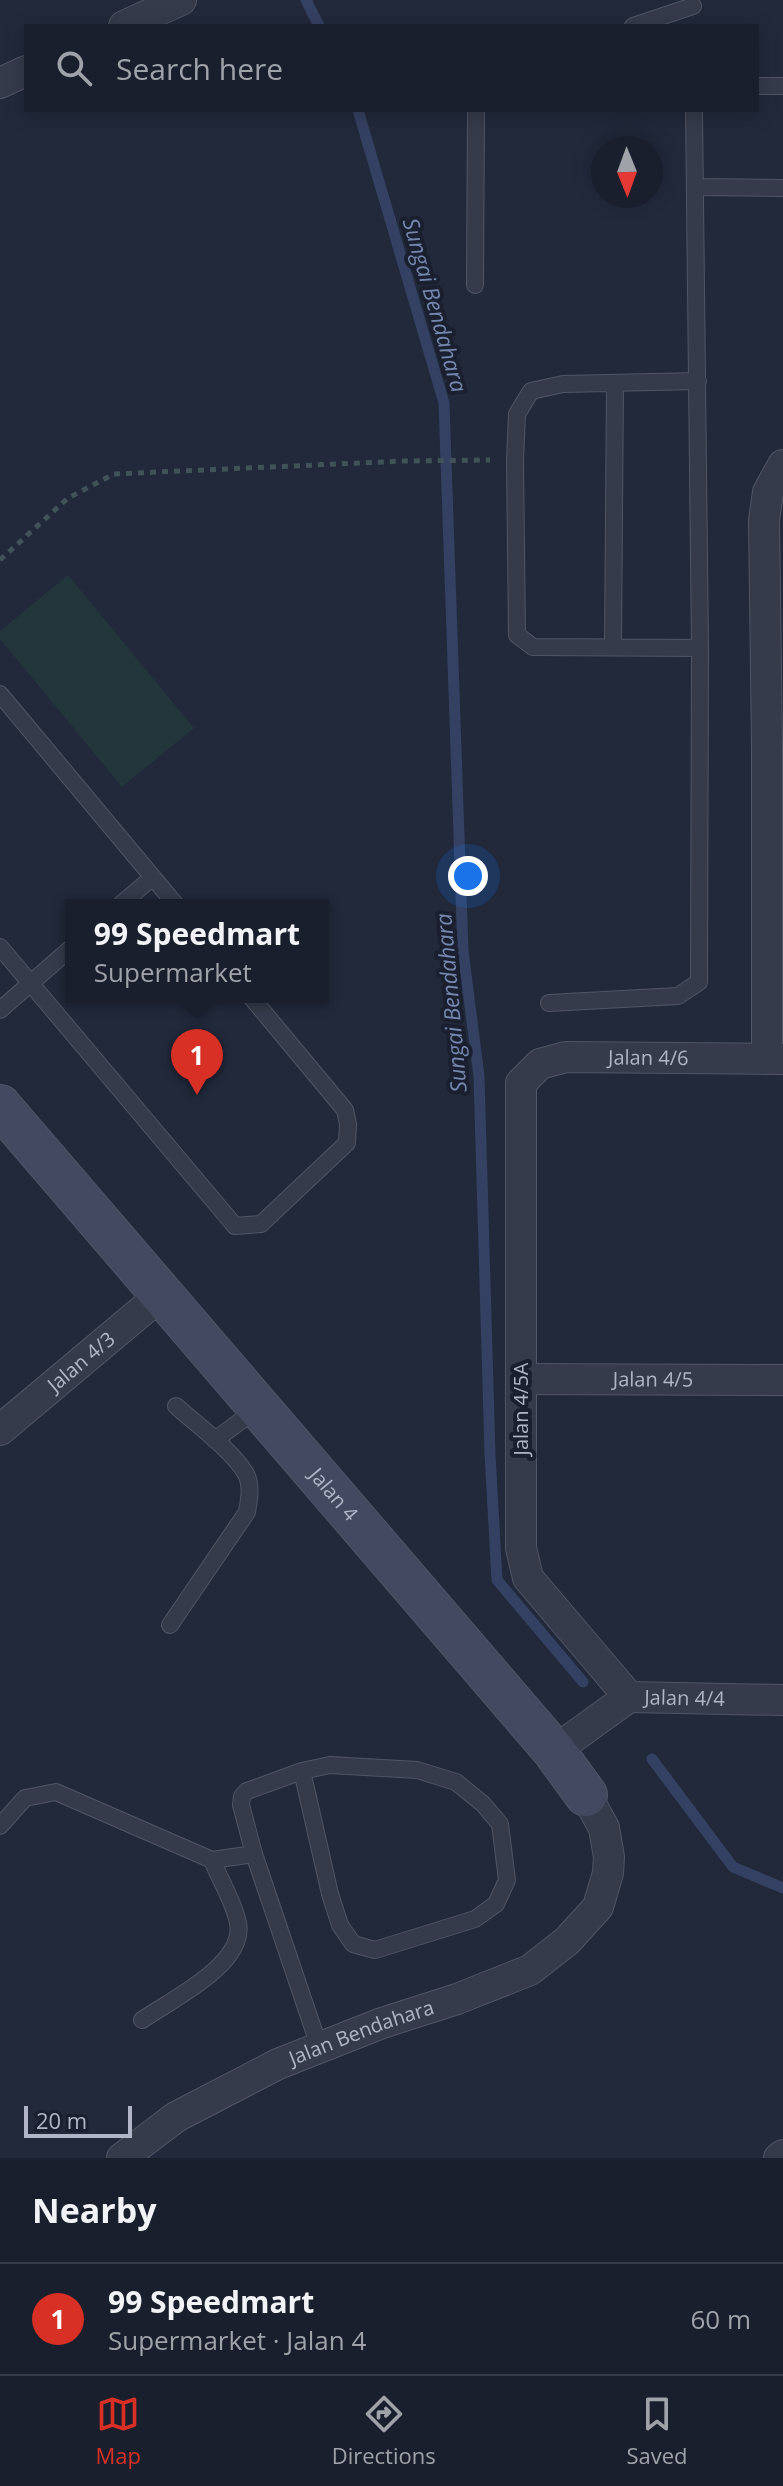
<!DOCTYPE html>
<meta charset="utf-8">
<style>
:root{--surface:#191f2c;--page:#262c38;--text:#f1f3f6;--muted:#9fa2a9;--line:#373d48;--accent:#d93025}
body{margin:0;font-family:"Open Sans",sans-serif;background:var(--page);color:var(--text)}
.compass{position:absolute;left:591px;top:136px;width:72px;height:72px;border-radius:50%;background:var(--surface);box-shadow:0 4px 20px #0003;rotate:179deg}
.scale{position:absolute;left:24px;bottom:20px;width:108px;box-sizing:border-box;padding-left:8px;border:4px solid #b0b6c7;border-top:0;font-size:22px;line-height:28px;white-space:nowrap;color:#b0b6c7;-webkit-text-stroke:6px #1a2030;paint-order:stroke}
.you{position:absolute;left:468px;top:876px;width:28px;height:28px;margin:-20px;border:6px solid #fff;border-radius:50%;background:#1a73e8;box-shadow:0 0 0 12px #1a73e833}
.badge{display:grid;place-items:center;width:52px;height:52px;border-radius:50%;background:var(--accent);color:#fff;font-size:26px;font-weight:700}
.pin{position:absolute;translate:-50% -66px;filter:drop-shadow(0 2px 4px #0008)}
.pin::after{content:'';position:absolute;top:42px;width:28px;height:24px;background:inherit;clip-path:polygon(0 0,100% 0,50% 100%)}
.popup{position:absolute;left:65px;top:899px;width:264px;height:104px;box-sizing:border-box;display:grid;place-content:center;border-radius:0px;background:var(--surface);filter:drop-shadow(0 2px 6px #0005);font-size:26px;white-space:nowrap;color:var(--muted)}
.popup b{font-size:30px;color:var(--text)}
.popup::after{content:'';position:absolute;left:50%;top:100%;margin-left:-16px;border:16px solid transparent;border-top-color:var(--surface)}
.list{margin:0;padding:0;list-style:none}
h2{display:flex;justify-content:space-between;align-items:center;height:104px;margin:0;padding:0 32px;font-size:34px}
h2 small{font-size:26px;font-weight:400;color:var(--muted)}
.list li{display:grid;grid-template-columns:52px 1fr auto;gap:24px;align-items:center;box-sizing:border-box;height:112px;padding:0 32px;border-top:2px solid var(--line)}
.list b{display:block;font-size:30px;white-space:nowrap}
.list p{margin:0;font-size:26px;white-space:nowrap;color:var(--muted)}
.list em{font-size:26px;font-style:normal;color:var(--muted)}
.icon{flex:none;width:44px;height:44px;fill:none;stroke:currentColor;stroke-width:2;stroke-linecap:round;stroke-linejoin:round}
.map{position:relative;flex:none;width:783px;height:2158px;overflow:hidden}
.search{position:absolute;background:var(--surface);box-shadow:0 4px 20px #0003;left:24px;right:24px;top:24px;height:88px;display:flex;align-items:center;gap:20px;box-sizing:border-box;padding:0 28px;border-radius:0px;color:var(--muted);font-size:30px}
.sheet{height:216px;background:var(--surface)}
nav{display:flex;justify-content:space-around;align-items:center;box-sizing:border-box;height:112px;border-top:2px solid var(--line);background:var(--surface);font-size:22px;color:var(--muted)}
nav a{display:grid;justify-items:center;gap:4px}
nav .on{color:var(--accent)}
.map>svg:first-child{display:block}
.green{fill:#23363c}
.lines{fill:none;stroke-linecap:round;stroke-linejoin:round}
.stream{stroke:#354162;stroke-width:11}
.lane-casing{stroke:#505666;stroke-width:18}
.street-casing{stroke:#505666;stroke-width:32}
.secondary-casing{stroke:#505666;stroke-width:44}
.path{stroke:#415359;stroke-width:5;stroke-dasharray:6 6;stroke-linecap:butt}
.lane{stroke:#353b4b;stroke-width:16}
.street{stroke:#353b4b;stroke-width:30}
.secondary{stroke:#43495e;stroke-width:42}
.labels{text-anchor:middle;stroke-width:8;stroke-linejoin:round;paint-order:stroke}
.street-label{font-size:20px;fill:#b0b6c7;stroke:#1a2030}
.water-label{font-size:22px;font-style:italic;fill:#7788b0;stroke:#1a2030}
</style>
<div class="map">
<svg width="783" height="2158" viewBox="0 0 783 2158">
<rect width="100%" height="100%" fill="#21293b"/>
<path class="green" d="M68,575l126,153 -72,59 -122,-148v-8z"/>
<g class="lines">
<path class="stream" d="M306,0l13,26
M358,110l86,293 19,548 16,125 11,378 7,126 86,102
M652,1759l81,108 50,21"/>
<g class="lane-casing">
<path id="lane" d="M633,26l60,-20
M757,86h26
M696,187l87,1
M475,285l1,-175
M698,381l-135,3 -32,7 -14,23 -2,47 2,174 16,12 167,1
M613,647l2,-264
M0,694l176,211
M120,905l33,-28
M0,947l235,279 26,-2 86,-81 1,-19 -3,-14 -94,-113
M549,1003l129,-7 21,-14 1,-334 -6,-538
M0,1010l71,-62
M215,1440l43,-32
M170,1625l77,-113c2,-12 5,-26 -1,-38 -13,-23 -50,-50 -70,-68
M302,1771l28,123 10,31 13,19 22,6 100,-31 21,-15 11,-24 -7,-56 -17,-20 -27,-22 -39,-12 -87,-5 -28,6 -55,20 -5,5 -1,9 13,49 65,192
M0,1826l25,-28 31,-6 156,68 42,-6
M142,2020c29,-20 104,-56 96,-97 -4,-21 -18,-43 -26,-63"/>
</g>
<g class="street-casing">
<g id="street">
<path d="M124,26l57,-26"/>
<path d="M0,83l26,-12"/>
<path d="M767,1059v-312l-3,-227 4,-28 15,-27"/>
<path id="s1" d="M521,1379l262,1"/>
<path id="s2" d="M0,1430l162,-136"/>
<path id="s3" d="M629,1697l-101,-119 -7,-30v-465l19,-19 26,-7 217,2"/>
<path id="s4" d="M554,1751l75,-54 154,3"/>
<path id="s5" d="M122,2158l54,-41 102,-53 104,-41 75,-24 73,-29 37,-29 31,-34 10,-34 1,-16 -5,-29 -18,-33"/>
<path d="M779,2158l4,-3"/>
</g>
</g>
<g class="secondary-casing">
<g id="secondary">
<path id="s6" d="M0,1106l554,645 32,44"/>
</g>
</g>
<path class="path" d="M0,560l68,-62 46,-24 290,-13 86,-1"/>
<use href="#lane" class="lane"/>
<use href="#street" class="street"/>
<use href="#secondary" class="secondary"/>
</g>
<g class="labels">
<g class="street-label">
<text dy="7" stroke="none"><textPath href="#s3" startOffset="788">Jalan 4/6</textPath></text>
<text dy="7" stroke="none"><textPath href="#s2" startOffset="106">Jalan 4/3</textPath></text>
<text dy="7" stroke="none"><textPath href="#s1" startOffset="132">Jalan 4/5</textPath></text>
<text transform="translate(521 1409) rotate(-90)" y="7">Jalan 4/5A</text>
<text dy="7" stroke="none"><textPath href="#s6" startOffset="512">Jalan 4</textPath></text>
<text dy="7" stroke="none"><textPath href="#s4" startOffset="148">Jalan 4/4</textPath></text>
<text dy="7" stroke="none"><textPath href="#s5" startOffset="272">Jalan Bendahara</textPath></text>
</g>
<g class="water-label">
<text transform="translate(435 305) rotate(74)" y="8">Sungai Bendahara</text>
<text transform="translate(451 1003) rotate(-95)" y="8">Sungai Bendahara</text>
</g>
</g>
</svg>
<svg class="compass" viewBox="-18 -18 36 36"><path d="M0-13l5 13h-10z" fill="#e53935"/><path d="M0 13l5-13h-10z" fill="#9fa2a9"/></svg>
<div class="scale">20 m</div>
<div class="you"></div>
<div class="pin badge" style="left:197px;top:1095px">1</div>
<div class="popup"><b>99 Speedmart</b>Supermarket</div>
<div class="search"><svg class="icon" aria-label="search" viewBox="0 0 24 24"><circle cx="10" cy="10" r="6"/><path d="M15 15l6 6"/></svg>Search here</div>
</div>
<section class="sheet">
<h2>Nearby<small></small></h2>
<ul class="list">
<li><span class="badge">1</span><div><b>99 Speedmart</b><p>Supermarket · Jalan 4</p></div><em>60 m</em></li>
</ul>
</section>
<nav>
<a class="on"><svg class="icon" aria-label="map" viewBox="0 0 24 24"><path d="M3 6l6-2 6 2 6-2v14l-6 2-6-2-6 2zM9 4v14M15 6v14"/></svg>Map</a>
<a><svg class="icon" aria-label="directions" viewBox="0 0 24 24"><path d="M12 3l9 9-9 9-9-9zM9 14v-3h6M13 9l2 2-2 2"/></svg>Directions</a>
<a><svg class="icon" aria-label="saved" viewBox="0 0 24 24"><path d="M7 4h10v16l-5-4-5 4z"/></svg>Saved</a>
</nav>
